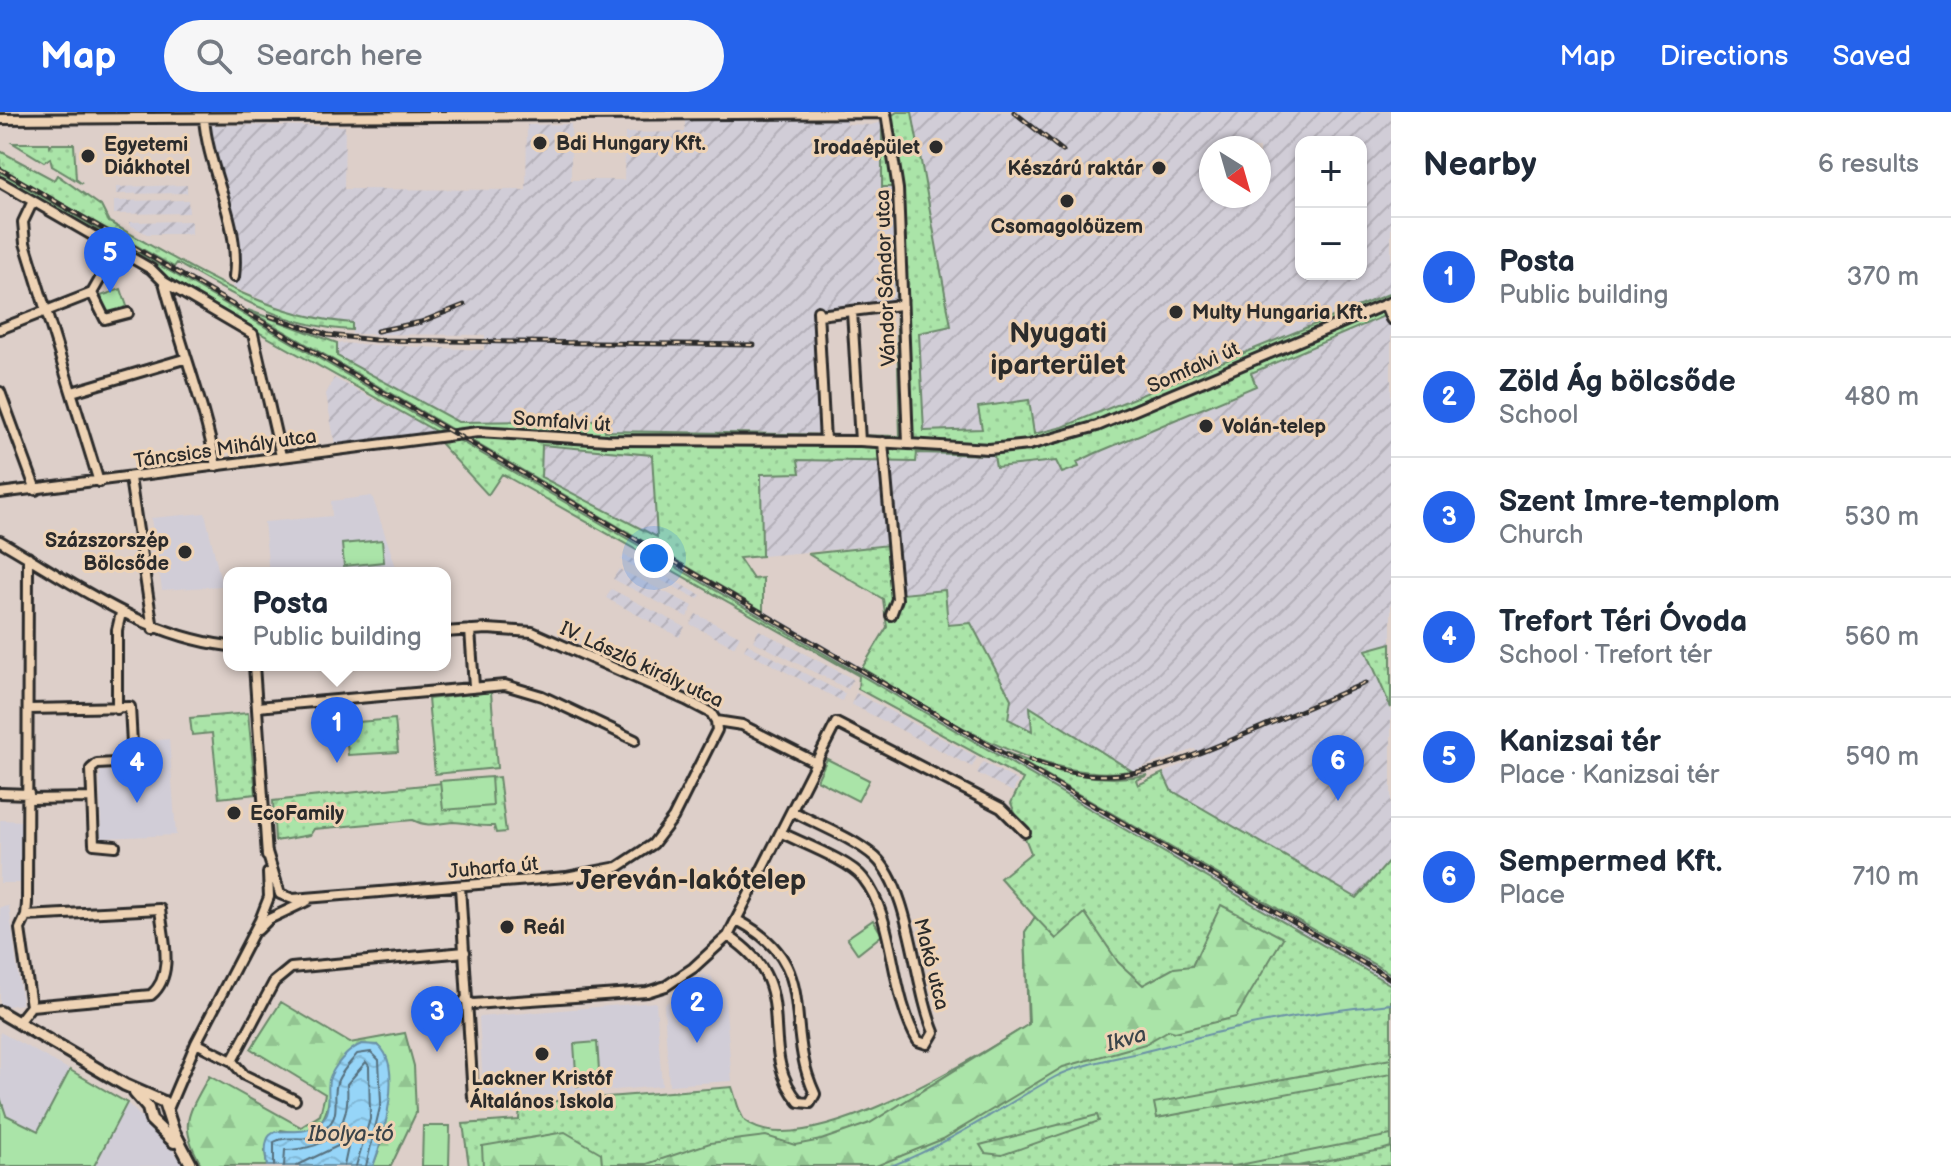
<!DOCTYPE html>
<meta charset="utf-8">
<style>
:root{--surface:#fff;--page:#f6f6f7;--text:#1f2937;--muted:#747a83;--line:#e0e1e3;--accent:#2563eb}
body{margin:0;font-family:"Balsamiq Sans",sans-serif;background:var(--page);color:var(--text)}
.controls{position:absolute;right:24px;top:24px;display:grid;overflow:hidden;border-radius:16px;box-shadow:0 2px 6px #0004}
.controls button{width:72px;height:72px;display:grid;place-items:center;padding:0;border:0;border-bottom:2px solid var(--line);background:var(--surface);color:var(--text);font:40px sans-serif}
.compass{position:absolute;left:1199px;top:24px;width:72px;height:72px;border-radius:50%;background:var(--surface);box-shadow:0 2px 6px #0004;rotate:143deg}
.you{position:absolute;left:654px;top:446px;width:28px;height:28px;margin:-20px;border:6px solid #fff;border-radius:50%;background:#1a73e8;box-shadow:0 0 0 12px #1a73e833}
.badge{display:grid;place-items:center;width:52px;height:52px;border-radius:50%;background:var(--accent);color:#fff;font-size:26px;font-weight:700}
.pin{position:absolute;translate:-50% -66px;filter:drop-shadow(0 2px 4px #0008)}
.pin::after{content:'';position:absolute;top:42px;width:28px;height:24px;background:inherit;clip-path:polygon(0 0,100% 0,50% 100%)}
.popup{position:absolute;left:223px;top:455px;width:228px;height:104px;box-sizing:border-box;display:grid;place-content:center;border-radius:16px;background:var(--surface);filter:drop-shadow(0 2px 6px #0005);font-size:26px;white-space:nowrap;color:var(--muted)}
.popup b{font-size:30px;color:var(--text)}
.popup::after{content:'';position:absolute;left:50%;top:100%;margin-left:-16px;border:16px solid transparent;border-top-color:var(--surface)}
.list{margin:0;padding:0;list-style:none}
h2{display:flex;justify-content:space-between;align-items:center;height:104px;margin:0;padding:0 32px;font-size:34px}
h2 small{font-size:26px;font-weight:400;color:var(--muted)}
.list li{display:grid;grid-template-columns:52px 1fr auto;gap:24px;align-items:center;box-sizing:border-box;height:120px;padding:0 32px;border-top:2px solid var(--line)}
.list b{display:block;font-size:30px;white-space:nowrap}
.list p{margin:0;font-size:26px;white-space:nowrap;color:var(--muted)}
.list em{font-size:26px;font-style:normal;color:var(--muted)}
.icon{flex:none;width:44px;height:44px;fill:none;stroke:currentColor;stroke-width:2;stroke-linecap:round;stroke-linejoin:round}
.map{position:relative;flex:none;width:1391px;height:1054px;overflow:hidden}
header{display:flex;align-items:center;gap:48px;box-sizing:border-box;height:112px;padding:0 40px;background:var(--accent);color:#fff}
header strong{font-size:38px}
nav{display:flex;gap:44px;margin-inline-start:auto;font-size:28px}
.search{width:560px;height:72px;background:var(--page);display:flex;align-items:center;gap:20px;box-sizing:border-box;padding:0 28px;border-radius:44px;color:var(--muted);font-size:30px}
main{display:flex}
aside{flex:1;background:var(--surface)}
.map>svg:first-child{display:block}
.built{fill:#d1cdd7}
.industrial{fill:url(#industrial-furrows);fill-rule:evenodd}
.grass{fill:url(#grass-dots);stroke:#6a886a;stroke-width:2;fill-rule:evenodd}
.forest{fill:url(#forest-firs);stroke:#6a886a;stroke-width:2}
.park{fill:#aae4a8;stroke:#6a886a;stroke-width:2}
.water{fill:url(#water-waves);stroke:#6b91a6;stroke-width:2}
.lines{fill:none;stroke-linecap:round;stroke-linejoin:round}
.shore{stroke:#566f7d;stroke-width:2}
.stream{stroke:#6b91a6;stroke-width:2}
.minor-casing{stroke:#2b2b2b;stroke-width:14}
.tertiary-casing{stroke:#2b2b2b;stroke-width:16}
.minor{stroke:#eed3b5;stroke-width:8}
.tertiary{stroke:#eed3b5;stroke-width:10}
.rail-casing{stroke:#2b2b2b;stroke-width:5}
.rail{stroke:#eed3b5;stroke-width:2;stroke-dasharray:6;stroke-linecap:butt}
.poi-dot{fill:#2b2b2b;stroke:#eed3b5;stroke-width:3}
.labels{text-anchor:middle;stroke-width:6;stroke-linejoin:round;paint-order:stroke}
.poi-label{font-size:20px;font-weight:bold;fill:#2b2b2b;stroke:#eed3b5;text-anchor:start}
.street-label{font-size:20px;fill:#2b2b2b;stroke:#eed3b5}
.water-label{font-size:22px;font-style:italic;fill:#3b444a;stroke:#eed3b5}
.district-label{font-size:28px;font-weight:bold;fill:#2b2b2b;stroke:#eed3b5}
</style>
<header>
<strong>Map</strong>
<div class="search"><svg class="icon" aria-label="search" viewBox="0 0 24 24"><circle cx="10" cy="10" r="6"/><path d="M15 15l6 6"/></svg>Search here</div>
<nav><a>Map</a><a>Directions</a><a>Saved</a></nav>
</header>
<main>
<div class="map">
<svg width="1391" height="1054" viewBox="0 0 1391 1054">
<defs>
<pattern id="industrial-furrows" width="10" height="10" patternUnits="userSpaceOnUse" patternTransform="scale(2)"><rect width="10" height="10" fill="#d1cdd7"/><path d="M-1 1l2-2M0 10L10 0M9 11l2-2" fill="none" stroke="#b4b0b9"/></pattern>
<pattern id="grass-dots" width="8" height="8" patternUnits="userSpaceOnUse" patternTransform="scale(2)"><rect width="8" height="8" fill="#aae4a8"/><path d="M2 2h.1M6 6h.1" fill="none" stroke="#92c491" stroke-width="1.8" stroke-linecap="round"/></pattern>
<pattern id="forest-firs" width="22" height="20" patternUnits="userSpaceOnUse" patternTransform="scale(2)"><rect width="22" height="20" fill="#aae4a8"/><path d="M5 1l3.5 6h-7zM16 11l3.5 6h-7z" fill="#92c491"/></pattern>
<pattern id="water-waves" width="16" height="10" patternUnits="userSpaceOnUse" patternTransform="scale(2)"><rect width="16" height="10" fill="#96d5f8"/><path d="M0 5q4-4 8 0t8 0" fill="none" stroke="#81b7d5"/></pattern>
</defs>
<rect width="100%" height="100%" fill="#ddcfc9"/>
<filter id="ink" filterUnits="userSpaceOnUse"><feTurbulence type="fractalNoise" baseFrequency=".0125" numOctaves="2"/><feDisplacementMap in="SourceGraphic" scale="16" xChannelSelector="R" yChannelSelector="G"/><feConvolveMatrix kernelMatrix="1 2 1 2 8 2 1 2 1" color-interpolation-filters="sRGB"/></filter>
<g filter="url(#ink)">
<path class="built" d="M0,56l1391,806v11l-1316,-769 -75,-44z
M372,384l26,77h-129l-5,-51 68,-6 -1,-15z
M205,401l17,73 -60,4 -11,-72z
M169,627l7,96 -75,3 -1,-67 38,-2 -1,-27z
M0,708l24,1 -1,62h-23z
M9,794l13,98 -22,3v-100z
M704,862l3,3 3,-2 15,23 7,83 -63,4 -5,-80z
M656,890l6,84 -178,15 -5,-84z
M0,920l70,38 -32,61 -32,-16 -6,-18z
M127,991l38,37 20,26h-91z"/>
<path class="industrial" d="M912,0h479v181l-328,134 -29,8 -5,-34 -51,6 5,22 -60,2 -4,-98 32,-8zM1301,30h60v132h-60zM1211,36h48v48h-48z
M685,8h161l1,4 24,1 11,-3v64l11,1 2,115 -81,11 6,120 -215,-2 -2,-11 -145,2 -121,-66v-13l147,7 1,-15 -133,-1 -1,-11 -54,-7 -64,-29 9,-17 -33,-145 136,1 -1,63 182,1 1,-65 44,-1v56h53l1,-47 60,-1z
M187,73v8l-71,1v-7z
M188,88l1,13 -75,1v-13z
M191,109v13h-44l-17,-9v-3z
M1391,201v330l-24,8 24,57v151l-34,39 -186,-108 -8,-17 35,-16 -3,-8 -63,22 -101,-63 1,24 -24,-13 -60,-93 -3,-36 -43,5 -5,-51 -135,12 -1,-82 39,-1 -2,-13 117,2 2,-9 77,2 2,12 61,-6 6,12 16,-6 -2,-5 19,-9 160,-67 -6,-13z
M334,266l101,53 -100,14 -9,-51z
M542,333l111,10 5,83 -117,-61z
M624,443l77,40 -3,4 -77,-39z
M619,457l74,37 -6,11 -74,-38z
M611,477l74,38 -6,10 -73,-39z
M696,502l44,22 -6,11 -44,-23z
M759,518l94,49 -5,10 -95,-48z
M747,532l98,50 -3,7 -98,-51z
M856,581l121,64 -5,10 -121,-63z
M983,650l35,19 -5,11 -36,-19z"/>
<path class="grass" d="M897,0h15l39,214 -32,7 5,98 58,-2 -4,-22 51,-7 5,34 29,-7 328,-134v20l-140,60 5,13 -160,67 -19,9 2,5 -17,6 -6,-12 -60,6 -2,-12 -77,-2 -1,9 -118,-2 2,13 -39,1 1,82 -23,2 14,21 10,-1v33l-515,-301 89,33v13l121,66 146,-2 1,11 295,5 -7,-249h-11v-65zM542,333l110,10 5,82 -116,-60z
M13,31h36l1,4 2,-3h22l2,35 6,5 -30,-18 -2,-8 -6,4z
M0,39l54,29 3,-5 44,31 8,16c77,42 153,94 243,101v7c-67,-3 -118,-34 -175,-67l-3,4 -174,-99z
M0,60l1391,813v181h-922l-6,-42 56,-4 1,-16 212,-17c4,11 6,25 13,34 56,45 228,-62 283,-96l-3,-93 10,-15 -35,-39 31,-25 -20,-50 12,-24 -165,-90 1,-13 -357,-202 -14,21 -48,-52 -5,-12 -266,-149 -10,-11 -159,-94z
M897,432l5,50 43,-4 3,35 23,-2 40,76 -3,20 24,12 -2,-24 102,64c-93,14 -193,-57 -270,-103l25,-41 -4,-28 -75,-45z
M1391,531v65l-25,-58z
M491,580l6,76 -62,6 -7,-75z
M248,601l8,81 -37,4 -7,-65 -20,2 -2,-17z
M395,607l3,33 -50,3 -3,-32z
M1005,640c48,20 91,32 143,23l-12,5 2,5 25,-12 8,17 186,108 34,-39v115z
M499,665l7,55 -10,1 -2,-7c-18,1 -28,-4 -41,-4 -15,1 -25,6 -40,-2l-99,9 -4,6 -35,6 -2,-40z"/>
<path class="forest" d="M1221,793l62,33 -47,79 -61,15 -6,-2 -24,14 -82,23 -120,72 -67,27h-393l-1,-20 83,-14 36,21 1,11h45l63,-21 56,-7 29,9 26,-5 49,-17 159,-99 -4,-92 10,-15 21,22 29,-26 33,49 25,23 31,-17 18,-2z
M281,890l69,41 55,-10 9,33 2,47 -25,53h-18l10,-27 2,-85 -7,-9 -49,37c2,35 -9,56 -48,48l-16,21 2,15h-65c-24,-41 -15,-50 7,-90l92,51 19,-12 5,-21 -74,-45z
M1391,947v15l-234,44 -3,-15z
M1097,1003l2,6 -97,34 -17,-2 -5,-8z
M1391,1023v12l-10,3 -83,16h-64z"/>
<path class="park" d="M121,177l7,20 -21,7 -6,-20z
M382,428l2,22 -40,4 -2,-22z
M827,647l42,21 -11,21 -41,-21z
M491,665l2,29 -50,4 -3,-29z
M873,808l9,15 -24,19 -11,-16z
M597,930l3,42 -23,2 -3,-42z
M70,958l57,33 -33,63h-94v-69l6,18 32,16z
M423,1014h27l-1,40h-27z"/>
<path class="water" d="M362,932l16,1c26,20 5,95 -5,121h-106c-9,-58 28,-20 54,-44 13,-13 5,-26 8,-42 4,-13 20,-32 33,-36z"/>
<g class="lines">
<path class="shore" d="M274,1054v-24c13,-8 28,1 42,-7 32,-19 13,-34 22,-55 4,-9 13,-18 19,-26l14,-2 8,8 2,43 -15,63
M284,1054l1,-16c44,-1 66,-20 62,-66l19,-22 3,4 1,53 -14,47
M296,1054l48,-23 4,4 -4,19"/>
<path class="stream" d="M891,1054c59,-23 109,-58 164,-89 26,-14 70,-20 99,-28 79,-23 155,-37 237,-45"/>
<g class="minor-casing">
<path id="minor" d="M886,1l12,76 10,254
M204,6c4,54 37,104 30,159
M0,7l886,-6
M0,70l151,87 13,13 89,52 28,122
M33,89l-10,21 2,21 74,239
M164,170c16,62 40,121 52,184
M92,181l13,26 23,-6
M92,181l25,-44
M1385,193l6,14
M818,199l7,130
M852,199l8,130
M819,203l81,-10
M0,217l92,-36
M0,280l36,98
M72,280l112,-33
M883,330l14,157 -6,16
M130,366l23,151
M0,381l478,-61 129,8 253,1 129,8 40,-4 68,-19 294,-124
M0,429c75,43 142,94 229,105
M470,518l4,56
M445,520l42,-3 45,3 154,68 25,13 5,8
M254,553l13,191
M257,595l248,-22 37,11 93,44
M29,597l101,-2 3,55 -36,2 -6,5 3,75 21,2
M117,597v-79l4,-17
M716,609l26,4 75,38
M0,681l29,1
M29,687l61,-1
M782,721c20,10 68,28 81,45 33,41 26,115 55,163l9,3 7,-12c-20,-46 -23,-142 -59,-175 -22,-19 -56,-32 -81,-45
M267,740l13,42 13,5 273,-22 52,-10 35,-23 20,-26 44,-88 -1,-9
M460,774l13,211
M26,804l134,-7c3,28 15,66 -9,86l-120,11
M258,818l11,-11 38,-18
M728,824c79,50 24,110 71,166l11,1 5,-9c-34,-73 8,-129 -78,-174
M465,888l8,4 174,-12 19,-6 27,-18 35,-32 108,-213 165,85 24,24
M19,909l12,-15 -11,-77 6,-13 1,-13 1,-346
M196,931l36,18 12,14 51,25
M232,949l42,-79 17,-14 174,-16
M168,997l28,-66 64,-123 9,-23 -1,-24"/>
</g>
<g class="tertiary-casing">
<path id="tertiary" d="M0,900l125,73 39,17 9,28 19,36
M135,981l13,15 3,12 23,22"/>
</g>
<use href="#minor" class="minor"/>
<use href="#tertiary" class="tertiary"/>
<g class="rail-casing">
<path id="rail" d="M1014,0l49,39
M0,57l1391,810
M270,204l58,19 47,5 379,5
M377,219l44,-9 43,-17
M1030,648c80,33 136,7 211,-24 41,-18 82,-35 124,-53"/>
</g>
<use href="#rail" class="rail"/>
</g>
</g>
<g class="poi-dot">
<circle cx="540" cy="31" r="8"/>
<circle cx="936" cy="35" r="8"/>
<circle cx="88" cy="44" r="8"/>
<circle cx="1159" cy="56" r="8"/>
<circle cx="1067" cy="89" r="8"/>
<circle cx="1176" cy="200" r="8"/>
<circle cx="1206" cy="314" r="8"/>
<circle cx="185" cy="440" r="8"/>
<circle cx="234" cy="701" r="8"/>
<circle cx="507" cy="815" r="8"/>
<circle cx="542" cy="942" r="8"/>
</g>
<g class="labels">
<g class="poi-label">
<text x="556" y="38">Bdi Hungary Kft.</text>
<text x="104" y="39">Egyetemi<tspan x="104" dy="23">Diákhotel</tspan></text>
<text x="920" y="42" text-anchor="end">Irodaépület</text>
<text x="1143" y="63" text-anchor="end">Készárú raktár</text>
<text x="1067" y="121" text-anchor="middle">Csomagolóüzem</text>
<text x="1192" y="207">Multy Hungaria Kft.</text>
<text x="1222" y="321">Volán-telep</text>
<text x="169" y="435" text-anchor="end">Százszorszép<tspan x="169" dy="23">Bölcsőde</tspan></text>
<text x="250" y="708">EcoFamily</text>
<text x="523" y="822">Reál</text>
<text x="542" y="973" text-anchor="middle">Lackner Kristóf<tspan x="542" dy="23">Általános Iskola</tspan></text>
</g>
<g class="street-label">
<text transform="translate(885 166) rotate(-92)" y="7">Vándor Sándor utca</text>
<text transform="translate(1193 255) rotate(-24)" y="7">Somfalvi út</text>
<text transform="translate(562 309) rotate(4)" y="7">Somfalvi út</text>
<text transform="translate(225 336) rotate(-8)" y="7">Táncsics Mihály utca</text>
<text transform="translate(642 552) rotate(25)" y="7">IV. László király utca</text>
<text transform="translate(493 755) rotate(-5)" y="7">Juharfa út</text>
<text transform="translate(932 852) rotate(76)" y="7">Makó utca</text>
</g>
<g class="water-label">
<text transform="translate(1126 926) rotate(-16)" y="8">Ikva</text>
<text x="351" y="1029">Ibolya-tó</text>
</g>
<g class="district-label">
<text x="1058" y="230">Nyugati<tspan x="1058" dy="32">iparterület</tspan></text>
<text x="691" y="777">Jereván-lakótelep</text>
</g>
</g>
</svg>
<div class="controls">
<button>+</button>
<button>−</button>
</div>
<svg class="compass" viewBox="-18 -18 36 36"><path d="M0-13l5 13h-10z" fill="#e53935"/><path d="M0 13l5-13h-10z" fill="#747a83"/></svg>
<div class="you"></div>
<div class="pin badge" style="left:337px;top:651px">1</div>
<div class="popup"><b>Posta</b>Public building</div>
<div class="pin badge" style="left:697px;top:931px">2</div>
<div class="pin badge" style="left:437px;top:940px">3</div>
<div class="pin badge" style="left:137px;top:691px">4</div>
<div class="pin badge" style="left:110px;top:181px">5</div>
<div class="pin badge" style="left:1338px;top:689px">6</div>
</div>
<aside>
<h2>Nearby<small>6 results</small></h2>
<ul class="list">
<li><span class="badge">1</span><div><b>Posta</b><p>Public building</p></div><em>370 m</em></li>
<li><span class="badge">2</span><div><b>Zöld Ág bölcsőde</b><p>School</p></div><em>480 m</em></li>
<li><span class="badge">3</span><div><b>Szent Imre-templom</b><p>Church</p></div><em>530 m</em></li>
<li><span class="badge">4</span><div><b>Trefort Téri Óvoda</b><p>School · Trefort tér</p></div><em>560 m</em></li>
<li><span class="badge">5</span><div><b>Kanizsai tér</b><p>Place · Kanizsai tér</p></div><em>590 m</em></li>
<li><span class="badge">6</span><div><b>Sempermed Kft.</b><p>Place</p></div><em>710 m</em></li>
</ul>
</aside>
</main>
